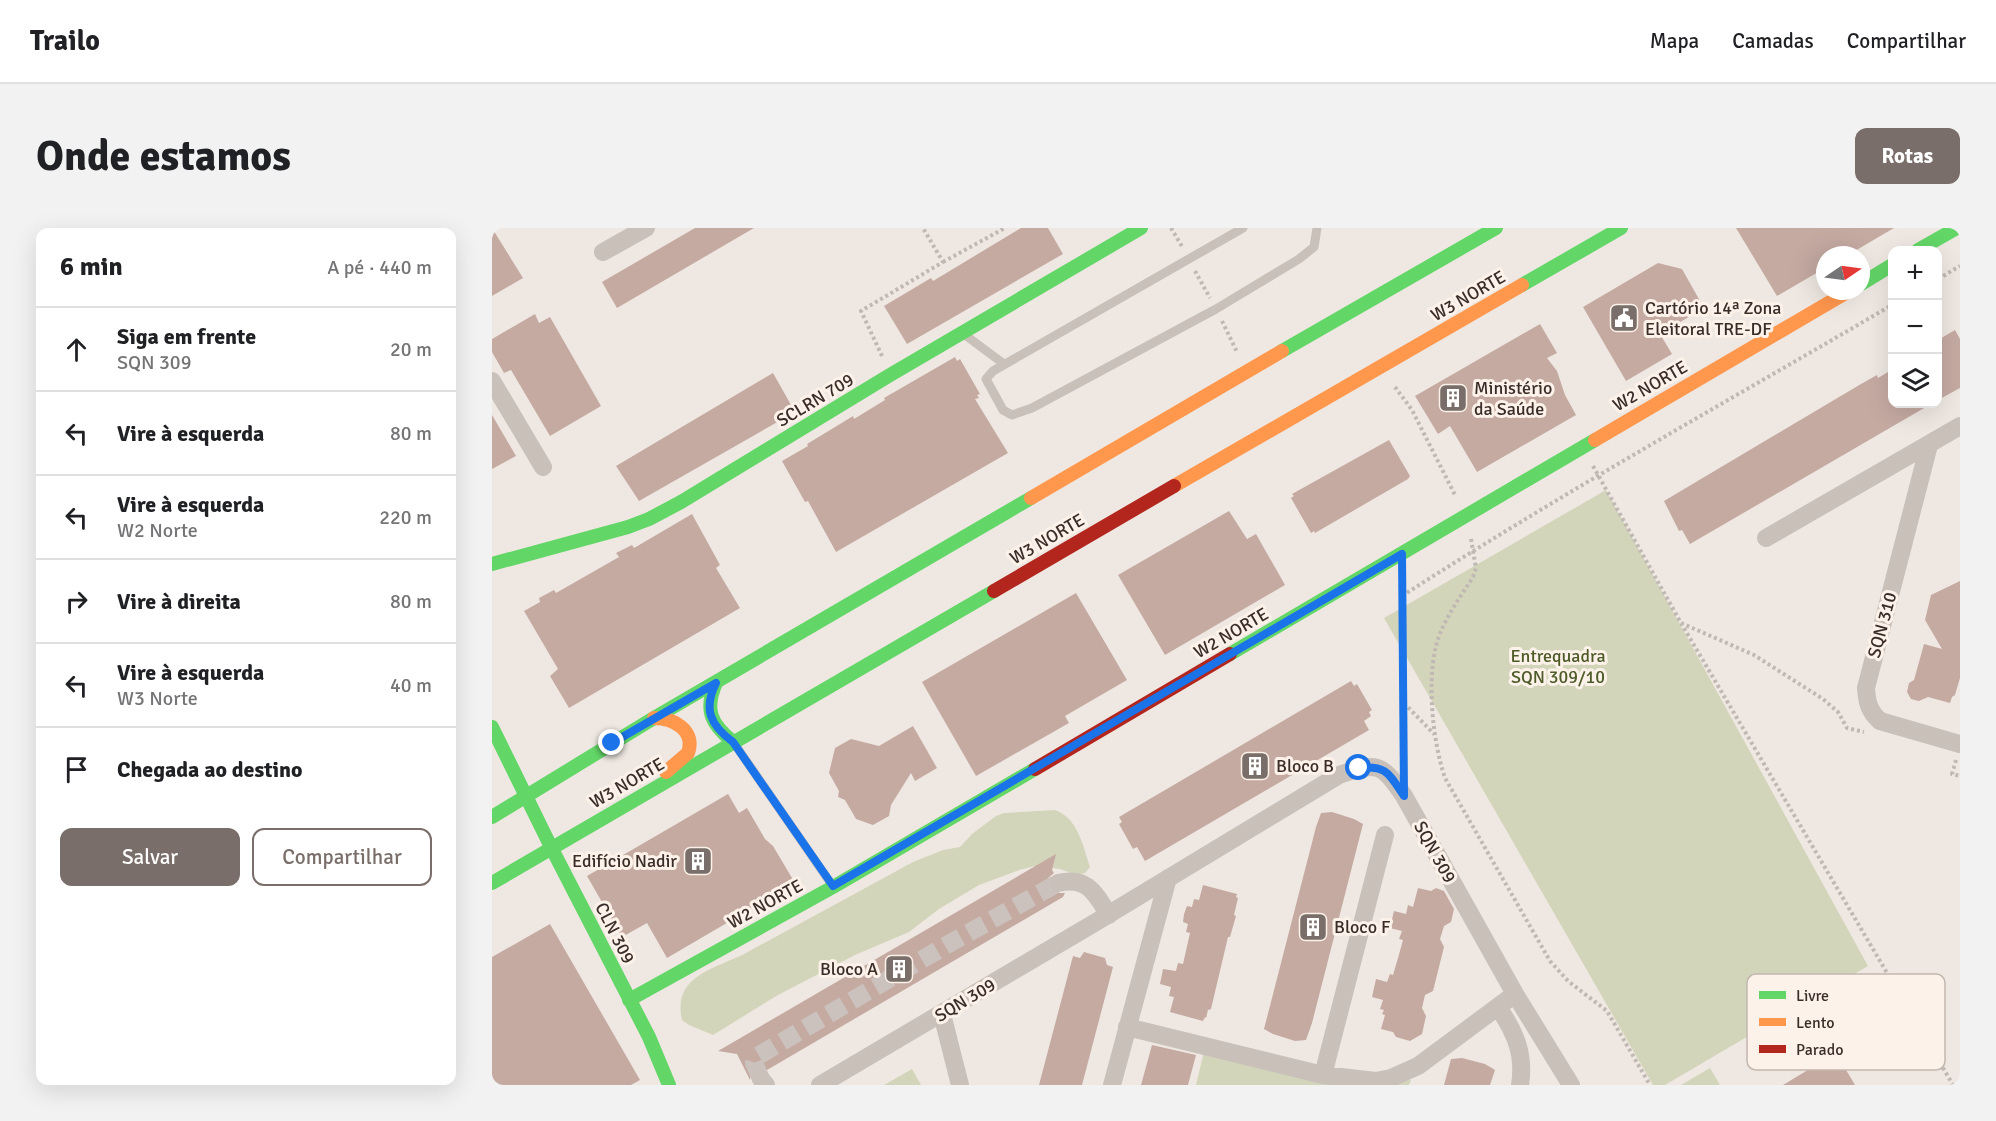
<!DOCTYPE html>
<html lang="pt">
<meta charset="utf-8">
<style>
:root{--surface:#fff;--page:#f2f2f2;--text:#202124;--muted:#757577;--line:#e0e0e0;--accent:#796e69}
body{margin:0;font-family:Signika,sans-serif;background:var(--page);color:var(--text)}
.controls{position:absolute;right:18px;top:18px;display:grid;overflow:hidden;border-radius:12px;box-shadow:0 6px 24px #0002}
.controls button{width:54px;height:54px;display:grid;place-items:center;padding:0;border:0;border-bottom:2px solid var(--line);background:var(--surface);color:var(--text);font:30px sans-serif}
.compass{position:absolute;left:1324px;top:18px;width:54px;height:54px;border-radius:50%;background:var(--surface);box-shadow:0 6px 24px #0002;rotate:77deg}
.stop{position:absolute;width:18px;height:18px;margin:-14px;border:4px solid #1a73e8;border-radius:50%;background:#fff}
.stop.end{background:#1a73e8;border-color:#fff;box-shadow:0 2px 6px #0008}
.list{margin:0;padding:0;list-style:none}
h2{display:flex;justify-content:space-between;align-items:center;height:78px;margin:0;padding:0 24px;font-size:26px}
h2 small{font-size:20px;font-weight:400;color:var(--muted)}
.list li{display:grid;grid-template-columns:39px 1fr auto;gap:18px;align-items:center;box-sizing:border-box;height:84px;padding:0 24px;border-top:2px solid var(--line)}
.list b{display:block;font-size:22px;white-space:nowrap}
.list p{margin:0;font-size:20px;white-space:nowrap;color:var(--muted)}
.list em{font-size:20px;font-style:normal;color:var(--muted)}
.actions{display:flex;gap:12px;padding:18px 24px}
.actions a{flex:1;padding:14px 0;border:2px solid var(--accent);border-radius:12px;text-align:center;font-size:21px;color:var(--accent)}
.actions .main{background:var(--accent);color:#fff}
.icon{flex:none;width:33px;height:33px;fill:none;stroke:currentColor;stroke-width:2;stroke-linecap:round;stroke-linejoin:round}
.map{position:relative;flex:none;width:1468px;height:857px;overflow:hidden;border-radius:12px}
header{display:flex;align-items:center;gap:36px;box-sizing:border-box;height:84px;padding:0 30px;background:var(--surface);border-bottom:2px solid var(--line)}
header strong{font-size:28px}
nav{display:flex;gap:33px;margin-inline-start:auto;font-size:21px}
.intro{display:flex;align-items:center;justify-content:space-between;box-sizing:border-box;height:144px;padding:0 36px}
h1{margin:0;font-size:42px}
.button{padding:15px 27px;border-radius:12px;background:var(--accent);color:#fff;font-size:21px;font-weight:700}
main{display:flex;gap:36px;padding:0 36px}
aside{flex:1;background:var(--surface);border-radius:12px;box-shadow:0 6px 24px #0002}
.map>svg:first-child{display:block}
.green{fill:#d2d5ba}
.building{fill:#c5aaa2}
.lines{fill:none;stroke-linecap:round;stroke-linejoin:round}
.street-tunnel{stroke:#cbc2bd;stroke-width:18;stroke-dasharray:18 9;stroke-linecap:butt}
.path{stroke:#c1b8b3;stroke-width:4;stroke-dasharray:3 3;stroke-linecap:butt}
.lane{stroke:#c9c0ba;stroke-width:9}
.street{stroke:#c9c0ba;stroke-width:18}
.fast{stroke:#63d668;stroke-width:14}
.slow{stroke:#ff974d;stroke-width:14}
.jam{stroke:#b3261e;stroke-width:14}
.route{stroke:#1a73e8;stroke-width:8}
.labels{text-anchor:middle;stroke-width:6;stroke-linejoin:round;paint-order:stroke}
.street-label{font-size:18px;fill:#3a2c28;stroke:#fcf2e9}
.poi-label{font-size:18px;fill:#3a2c28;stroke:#fcf2e9;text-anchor:start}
.park-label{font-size:18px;fill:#4c5b28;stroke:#fcf2e9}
.key{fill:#fcf2e9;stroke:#c2b7af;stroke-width:1.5}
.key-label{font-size:16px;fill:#3a2c28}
</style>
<header>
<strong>Trailo</strong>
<nav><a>Mapa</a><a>Camadas</a><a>Compartilhar</a></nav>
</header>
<div class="intro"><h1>Onde estamos</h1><a class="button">Rotas</a></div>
<main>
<aside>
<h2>6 min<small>A pé · 440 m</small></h2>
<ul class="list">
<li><svg class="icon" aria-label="ahead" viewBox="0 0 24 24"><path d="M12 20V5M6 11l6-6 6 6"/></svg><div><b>Siga em frente</b><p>SQN 309</p></div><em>20 m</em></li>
<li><svg class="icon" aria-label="left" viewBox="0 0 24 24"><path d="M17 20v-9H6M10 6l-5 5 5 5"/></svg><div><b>Vire à esquerda</b></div><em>80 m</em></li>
<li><svg class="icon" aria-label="left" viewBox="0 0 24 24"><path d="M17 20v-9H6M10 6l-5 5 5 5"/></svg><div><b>Vire à esquerda</b><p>W2 Norte</p></div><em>220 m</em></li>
<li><svg class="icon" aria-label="right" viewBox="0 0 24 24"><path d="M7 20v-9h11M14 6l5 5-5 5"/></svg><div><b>Vire à direita</b></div><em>80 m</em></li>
<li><svg class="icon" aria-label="left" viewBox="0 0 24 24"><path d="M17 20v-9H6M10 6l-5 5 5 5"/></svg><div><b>Vire à esquerda</b><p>W3 Norte</p></div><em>40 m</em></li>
<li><svg class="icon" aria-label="arrive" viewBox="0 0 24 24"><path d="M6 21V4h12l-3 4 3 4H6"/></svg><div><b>Chegada ao destino</b></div></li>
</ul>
<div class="actions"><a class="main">Salvar</a><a>Compartilhar</a></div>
</aside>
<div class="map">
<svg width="1468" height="857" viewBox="0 0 1468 857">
<rect width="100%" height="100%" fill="#efe8e2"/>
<path class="green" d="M1114,262l262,476 -203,119h-12l-269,-467z
M563,582c23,8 28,36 35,57l-5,6 -9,2 -16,-6 -25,-3 -16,4 -40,15 -40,24 -30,23 -54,23 -77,40 -65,40 -24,-10 -7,-5c-10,-44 32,-51 62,-66l169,-92 30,-12 17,-3 12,-13 24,-18 8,-3z
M713,819l161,37 45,-4 -2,5h-213z
M1218,840l10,17h-39z
M420,841l9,16h-37z"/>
<path class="building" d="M0,0l31,50 -31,18z
M203,0h59l-137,80 -15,-26z
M529,0h27l15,26 -156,90 -23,-38 47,-28 2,3z
M1244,0h158l-46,27h-23v13l-48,28z
M1166,35l24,6 22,39 -44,26 12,20 -46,27 -43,-74z
M43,86l4,9 11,-6 51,89 -51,30 -39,-66 -7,3 -12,-21v-13z
M1048,96l17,29 -10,5 10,13 8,24 11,20 -99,57 -27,-46 -12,8 -23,-38z
M1463,102l5,9v49l-22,12v-60z
M463,129l2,4 3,-2 20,35 -3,1 2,3 -4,1 33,54 -172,99 -28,-51 -3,1 -23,-41 26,-15 -1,-2 33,-20 13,-8 1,3 31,-19 -1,-2z
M1401,141v35h38l-241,140 -8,-14 -3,1 -15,-30 197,-117 16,-9 1,3z
M281,145l22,39 -156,89 -23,-35z
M0,187l24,41 -24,13z
M897,212l21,36 -2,3 -93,54 -1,-2 -3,2 -20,-35 3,-2 -2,-2z
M737,283l18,28 9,-5 29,51 -120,70 -47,-80z
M200,286l28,51 -4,3 24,40 -171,100 -19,-32 8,-7 -34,-58 16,-9 -1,-4 15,-8 2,3 63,-36 -3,-4 16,-8 2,3z
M1468,353v97l-5,17 -3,2 -2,6 -22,-6 -9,4 -8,-2 -4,-7 2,-9 5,-3 10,-36 18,5 -17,-29 6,-25z
M584,365l51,87 -62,36 4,7 -93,53 -54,-94z
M859,453l3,5 3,-2 15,26 -3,2 2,4 -7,5 5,9 -224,131 -8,-14 -4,2 -14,-25 3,-2 -3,-5z
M421,498l24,42 -22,13 -4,-8 -20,32 -2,11 -16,9 -17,-6 -11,-19 -7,-3 1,-6 -10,-18 6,-25 16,-9 28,7z
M236,566l11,19 8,-5 18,31 8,7 22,37 -128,75 -20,-35 -25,14 -35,-61z
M840,584l22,7 9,5 -51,199 -6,17 -11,1 -22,-7 -9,-5 52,-202 5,-14z
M564,626l-4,16 2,3 -6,5 -1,6 2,6 4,3h12l-2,4 -296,173 -7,-2 -6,2 -3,5 -1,5 -13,-26 -19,-3z
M711,657l34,9 -1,3 2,1 -4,17 2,1 -6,21h-2l-17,72 -3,1 -2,8 -1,-1 -2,4 -33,-9 4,-15 -5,-1 2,-9 -11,-3 3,-15 13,2 2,-8 5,1 7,-31 -4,-1 2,-8 -5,-2 1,-8 3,-8 5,1 2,-8 5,1z
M926,660l13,3 5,-3 8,3 10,18 -3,13 -7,4 -4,13 4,8 -11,44 -8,4 -3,13 4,8 -4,18 -12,7 -14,-4 -3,-5 -12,-3 4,-14 -3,-1 2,-4 -4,-1 3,-9 -11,-3 4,-18 11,3 3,-8 3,1 5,-17 5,-18 -4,-1 3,-8 -12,-3 4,-17 12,3 2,-9 5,2z
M58,696l90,156 -9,5h-139v-128z
M592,724l21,6 2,7 6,2 -31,118h-43l34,-129 7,2z
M660,817l44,10 -8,30h-47z
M1344,825l19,32h-72z
M970,830l23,6 10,6 -5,15h-46l7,-26z"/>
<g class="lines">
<path class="street-tunnel" d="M269,851l-7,-16 2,-6 196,-115 106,-59"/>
<path class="path" d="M679,0l12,20
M451,34l62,-34
M703,43l15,27
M1446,51l22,-13
M730,93l15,31
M390,128l-21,-45 82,-49 -20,-34
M903,159l17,23 43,85
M1101,238l88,157 272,462
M979,311l5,29 -3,9c-11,17 -23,34 -31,52 -18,37 -10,111 3,149l105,183 18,20 39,30 43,74
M910,350l1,188
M910,368c160,-103 326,-195 490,-291
M1189,395l73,32 69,44 15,13 9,16 17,4
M912,475l30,31
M1464,532l-4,14 8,2"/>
<path class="lane" d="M751,0l-250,143 -7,8 17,31 9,5 20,-7 184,-99 83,-50 15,-12 3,-19
M473,107l39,29
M244,518l96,139"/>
<path class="street" d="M111,24l43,-24
M0,153l51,86
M1437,217l-63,243c1,15 3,23 14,33l80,23
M1274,310l194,-112
M566,655c29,-7 37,10 51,32
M1006,779c17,25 27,47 22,78
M450,786l18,71
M635,799l196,48 53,6 15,-3 27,-12 97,-72
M831,847l62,-240
M269,851l5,6
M328,857l276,-163 243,-147c38,-13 42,-13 65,21l111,198 56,91
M620,857l56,-207"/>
<path class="fast" d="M1426,22l39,-22
M1369,56l31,-19
M1030,57l99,-57
M790,123l214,-123
M0,336l136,-37 21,-8 32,-17 209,-127 251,-147
M738,426l365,-214
M224,455c-12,27 -5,41 17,59
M0,499l59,120 98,190 20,48
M0,589l162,-99 377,-220
M0,655l502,-292
M137,772l204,-113 202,-118"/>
<path class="slow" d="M1103,212l254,-149
M682,258l348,-201
M539,270l251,-147
M162,490c19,0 42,12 34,35l-22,19"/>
<path class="jam" d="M502,363l180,-105
M543,541l195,-115"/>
</g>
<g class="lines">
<path class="route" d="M120,515l104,-60c-13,26 -6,42 17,59l100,144 569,-332 2,242c-15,-22 -17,-31 -45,-28"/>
</g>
<defs>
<g id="civic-square" transform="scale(1.5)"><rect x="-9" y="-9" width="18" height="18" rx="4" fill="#796e69" stroke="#fcf2e9"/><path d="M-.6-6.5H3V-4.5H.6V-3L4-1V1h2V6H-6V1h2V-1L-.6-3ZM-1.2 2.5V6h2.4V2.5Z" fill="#fff"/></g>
<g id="building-square" transform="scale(1.5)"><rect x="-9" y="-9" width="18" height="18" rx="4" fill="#796e69" stroke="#fcf2e9"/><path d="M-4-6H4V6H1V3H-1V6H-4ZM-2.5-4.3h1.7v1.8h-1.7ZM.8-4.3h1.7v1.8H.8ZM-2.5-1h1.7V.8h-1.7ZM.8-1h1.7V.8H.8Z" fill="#fff"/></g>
</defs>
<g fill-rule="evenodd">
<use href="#civic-square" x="1132" y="90"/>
<use href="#building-square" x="961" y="170"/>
<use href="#building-square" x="763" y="538"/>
<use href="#building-square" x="206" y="633"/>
<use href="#building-square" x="821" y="699"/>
<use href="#building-square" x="407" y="741"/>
</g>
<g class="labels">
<g class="street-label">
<text transform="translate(976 68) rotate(-30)" y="6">W3 NORTE</text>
<text transform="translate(1158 158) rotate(-30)" y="6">W2 NORTE</text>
<text transform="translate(323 172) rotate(-31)" y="6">SCLRN 709</text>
<text transform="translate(555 311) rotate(-30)" y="6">W3 NORTE</text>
<text transform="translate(1390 397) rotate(-75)" y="6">SQN 310</text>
<text transform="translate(739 405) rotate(-30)" y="6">W2 NORTE</text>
<text transform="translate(135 555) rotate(-30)" y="6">W3 NORTE</text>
<text transform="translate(943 624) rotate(61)" y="6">SQN 309</text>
<text transform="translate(273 676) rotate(-29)" y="6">W2 NORTE</text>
<text transform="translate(123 705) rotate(63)" y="6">CLN 309</text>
<text transform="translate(473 772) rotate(-31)" y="6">SQN 309</text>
</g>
<g class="poi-label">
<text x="1153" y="86">Cartório 14ª Zona<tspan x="1153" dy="21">Eleitoral TRE-DF</tspan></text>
<text x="982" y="166">Ministério<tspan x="982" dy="21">da Saúde</tspan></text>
<text x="784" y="544">Bloco B</text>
<text x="185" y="639" text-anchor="end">Edifício Nadir</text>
<text x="842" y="705">Bloco F</text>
<text x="386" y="747" text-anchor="end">Bloco A</text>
</g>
<g class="park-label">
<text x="1066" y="434">Entrequadra<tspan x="1066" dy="21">SQN 309/10</tspan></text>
</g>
</g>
<rect x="1255" y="746" width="198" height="96" rx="9" class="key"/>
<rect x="1267" y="763" width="27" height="8" fill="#63d668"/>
<rect x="1267" y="790" width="27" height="8" fill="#ff974d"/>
<rect x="1267" y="817" width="27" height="8" fill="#b3261e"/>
<g class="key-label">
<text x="1304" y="773">Livre</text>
<text x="1304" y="800">Lento</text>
<text x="1304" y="827">Parado</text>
</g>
</svg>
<div class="controls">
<button>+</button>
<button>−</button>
<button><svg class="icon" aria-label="layers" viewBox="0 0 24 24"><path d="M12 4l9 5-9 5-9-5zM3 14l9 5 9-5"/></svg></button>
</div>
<svg class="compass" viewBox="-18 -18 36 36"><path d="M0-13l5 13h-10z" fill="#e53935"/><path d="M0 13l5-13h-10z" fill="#757577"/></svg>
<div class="stop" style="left:867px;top:540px"></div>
<div class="stop end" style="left:120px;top:515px"></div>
</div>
</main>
